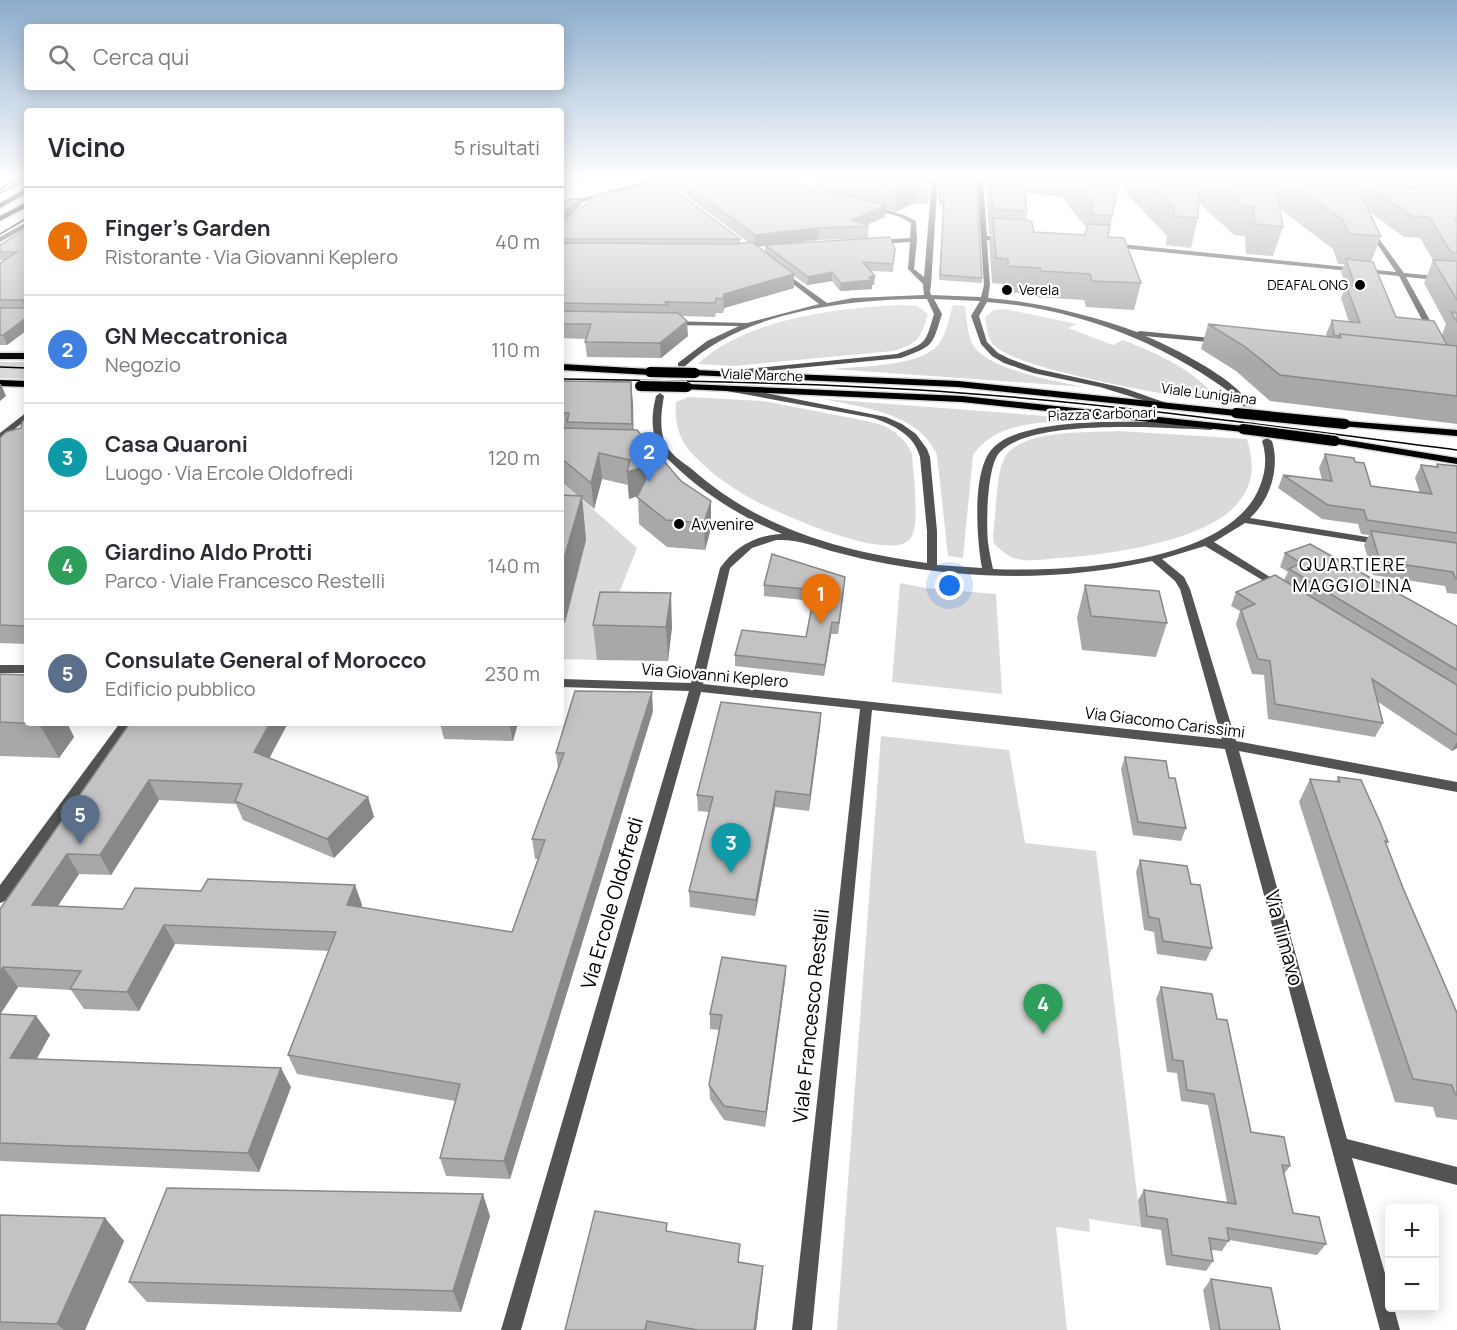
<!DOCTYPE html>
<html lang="it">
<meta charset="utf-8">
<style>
:root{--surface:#fff;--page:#f2f2f3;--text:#2b2b33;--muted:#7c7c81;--line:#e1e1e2;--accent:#ea580c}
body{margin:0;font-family:Manrope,sans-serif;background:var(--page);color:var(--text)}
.controls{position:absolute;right:18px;bottom:18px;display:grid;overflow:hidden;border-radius:6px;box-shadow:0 3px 15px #0003}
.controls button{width:54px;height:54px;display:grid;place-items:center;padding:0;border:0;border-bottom:2px solid var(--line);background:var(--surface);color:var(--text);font:30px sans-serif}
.you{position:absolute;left:950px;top:586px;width:21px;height:21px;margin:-15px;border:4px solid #fff;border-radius:50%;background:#1a73e8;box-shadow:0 0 0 9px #1a73e833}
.badge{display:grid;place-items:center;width:39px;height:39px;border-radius:50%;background:var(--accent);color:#fff;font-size:20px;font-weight:700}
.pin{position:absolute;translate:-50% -50px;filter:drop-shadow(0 2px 3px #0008)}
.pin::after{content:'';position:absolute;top:32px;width:21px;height:18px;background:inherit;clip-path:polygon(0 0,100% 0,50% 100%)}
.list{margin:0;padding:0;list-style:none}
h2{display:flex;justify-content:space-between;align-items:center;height:78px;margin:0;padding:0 24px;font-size:26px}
h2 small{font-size:20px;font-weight:400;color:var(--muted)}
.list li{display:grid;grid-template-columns:39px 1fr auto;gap:18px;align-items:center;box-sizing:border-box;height:108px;padding:0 24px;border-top:2px solid var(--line)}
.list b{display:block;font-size:22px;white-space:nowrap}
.list p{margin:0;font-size:20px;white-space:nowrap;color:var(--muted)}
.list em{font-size:20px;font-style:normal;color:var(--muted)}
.icon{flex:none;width:33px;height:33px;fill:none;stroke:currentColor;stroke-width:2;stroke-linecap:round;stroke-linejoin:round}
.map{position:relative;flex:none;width:1457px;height:1330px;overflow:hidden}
.search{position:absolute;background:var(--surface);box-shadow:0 3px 15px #0003;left:24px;top:24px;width:540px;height:66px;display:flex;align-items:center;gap:15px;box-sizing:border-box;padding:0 21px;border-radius:6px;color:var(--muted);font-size:22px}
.panel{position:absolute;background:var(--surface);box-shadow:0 3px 15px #0003;left:24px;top:108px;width:540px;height:618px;border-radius:6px}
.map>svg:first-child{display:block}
.green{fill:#dadada}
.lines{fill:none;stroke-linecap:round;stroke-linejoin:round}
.minor-tunnel{stroke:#d9d9d9;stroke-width:8;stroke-dasharray:8 4.5;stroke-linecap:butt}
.primary-casing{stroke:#dbdbdb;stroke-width:3}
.minor{fill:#535353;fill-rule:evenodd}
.tertiary{fill:#535353;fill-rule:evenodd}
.primary{fill:#000;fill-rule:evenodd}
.tram{stroke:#000;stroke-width:1.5}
.primary-bridge-casing{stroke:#dbdbdb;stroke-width:13;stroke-linecap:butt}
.primary-bridge{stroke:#000;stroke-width:10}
.wall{fill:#a8a8a8;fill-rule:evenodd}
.shaded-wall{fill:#888}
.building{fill:#c3c3c3;stroke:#888;stroke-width:1.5}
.poi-dot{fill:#000;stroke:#fff;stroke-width:2}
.labels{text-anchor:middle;stroke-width:4.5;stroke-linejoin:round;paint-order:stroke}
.far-poi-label{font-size:14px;fill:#000;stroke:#fff;text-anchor:end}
.far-street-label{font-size:14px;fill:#000;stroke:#fff}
.poi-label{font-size:16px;fill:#000;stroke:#fff;text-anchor:start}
.street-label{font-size:16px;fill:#000;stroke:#fff}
.neighbourhood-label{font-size:18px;letter-spacing:1.5px;fill:#000;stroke:#fff}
.near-street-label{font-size:20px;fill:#000;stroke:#fff}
</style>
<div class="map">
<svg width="1457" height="1330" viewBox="0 0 1457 1330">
<rect width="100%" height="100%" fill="#fff"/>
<path class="green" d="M899,305l18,1 11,8c-8,25 -9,29 -35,37l-159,15 -36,-2c47,-45 139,-56 201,-59z
M953,305l12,1c2,11 2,27 7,37 13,27 85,38 112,44l-251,-18c27,-3 86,-2 105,-24 8,-9 11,-28 15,-40z
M1005,309l72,15 -9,4 45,17 10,-5c36,14 74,31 98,63 -42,-6 -200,-32 -226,-57 -8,-7 -8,-19 -10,-29l9,-7z
M0,362h27v17l-27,-1z
M688,397l75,4 104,20 18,5 11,7 11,11 5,10c1,19 9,72 -2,85 -21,25 -137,-28 -162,-42 -21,-12 -44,-29 -60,-48 -11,-14 -13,-30 -12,-47z
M824,399l261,20c-38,4 -89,1 -112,36l-10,103 -15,-2 -11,-101c-18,-42 -73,-47 -113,-56z
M1119,431l128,8c7,25 8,44 -10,65 -32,38 -131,51 -178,54 -13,1 -29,4 -42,1 -9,-2 -16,-9 -23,-15l-1,-9c3,-20 3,-57 10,-74 13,-33 87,-28 116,-30z
M561,481l76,67 -23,58 -17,54 -36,-1z
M900,583l25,5 71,6 6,100 -110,-12z
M881,736l128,14 16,93 71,8 45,376 -52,-8 1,13 -34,-5 11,103h-230z"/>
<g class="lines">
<path class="minor-tunnel" d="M1246,404l21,36"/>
<g class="primary-casing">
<path id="primary" d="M27,188v5l-27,15v-5z
M27,202v5l-27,14v-5z
M0,353h27v6h-27z
M561,364l89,5 5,3 -5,3 -89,-5z
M695,370l263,11 278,29 5,3 -5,3 -278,-29 -267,-12v-4z
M0,380l27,1v6l-27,-1z
M687,384l275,12 281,30 6,3 -6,3 -281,-30 -279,-13v-4z
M1345,421l112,9v6l-116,-10 -2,-2z
M1335,438l122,20v6l-126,-21 -2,-2z"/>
</g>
<path class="minor" d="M15,178h7l-22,13v-4z
M657,178l2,3 -98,27v-4z
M932,178h6l-7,107 -1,6 1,4 50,2 3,-12 -7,-105 -9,-2 37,1 -2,3 -20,-2 4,56 20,1 3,2 -3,2 -20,-1 3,45 -2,13c51,4 101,17 149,34l3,-1 81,8 1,2 -4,2 -73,-7c28,11 91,43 105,68l-1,2h-6l-4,-7c-74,-56 -159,-90 -252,-97l-8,14 8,26 11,11 12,6 28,10 86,19 45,16 -4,3 -65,-20 -67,-14 -29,-10 -12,-7 -11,-12 -10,-28 9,-15 -46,-2 8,15c-10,33 -9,32 -41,44l-175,17 -4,-2 4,-2 171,-17c30,-11 28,-10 37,-40l-7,-15c-79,0 -183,12 -243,68h-6v-4l29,-22 32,-15 -68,-1h-3v-4l79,2 72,-19 -39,-30v-2h4l43,31 26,-5 71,-3 -1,-11 -15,-15 2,-27 -34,2 -3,-2 3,-2 34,-2 1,-15 -11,-6 -34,-10 3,-2 35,10 12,6 1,19 -3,29 10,8z
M27,222v5l-27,15v-5z
M1369,225l35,48 53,5v4l-51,-5 31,56 -1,2 -7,-2 -30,-57 -288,-29 -3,-2 3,-2 285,29 -30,-45z
M730,386l156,31 16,7 14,10 11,15 3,8 7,74v34l45,3c-5,-27 -11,-98 11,-120 34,-36 169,-25 218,-24l4,3 -4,3c-47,-2 -179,-12 -211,22 -13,12 -14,72 -12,90 1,9 3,18 5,27 72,3 237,-4 267,-83 6,-15 7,-29 2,-45l5,-3 5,3c8,26 -1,58 -22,77l136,22 1,2 -1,2 -4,1 -137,-22 -31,19 69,43 1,2 -1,2 -4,1 -74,-44 -43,13 22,18 6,12 46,152 221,41v10l-218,-41 108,388 110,28v18l-105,-27 38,133v17h4l6,22h-20l-155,-581 -353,-39 -60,620h-20l68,-621 -159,-17 -180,638h-20l188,-639 -128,-4v-8l130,4 29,-115c15,-21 35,-33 62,-34 -44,-18 -86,-45 -119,-80 -13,-18 -12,-38 -7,-58l4,-3 4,3c-3,16 -5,35 2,49 6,11 18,18 27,25 65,58 149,82 234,93v-32l-7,-74c-6,-22 -26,-32 -47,-39l-146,-27 -1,-2zM776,540c24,-1 40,7 63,13 16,4 32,8 49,11 91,16 174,17 264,-3l23,20 5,8 42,150 -519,-55 27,-116 22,-20z
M0,665h27v8h-27z
M120,723h13l-128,178 -5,2v-18z"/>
<path class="tertiary" d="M27,412v7l-27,22v-8z"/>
<use href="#primary" class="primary"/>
<path class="tram" d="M0,193l27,-14
M0,234l27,-16
M0,367l27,1
M561,379c133,2 267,4 400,14 166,12 331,36 496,57"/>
<g class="primary-bridge-casing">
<path id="primary-bridge" d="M650,372l45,1
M640,386l47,1
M1236,413l109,11
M1243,429l92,12"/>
</g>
<use href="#primary-bridge" class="primary-bridge"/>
</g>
<path class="wall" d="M653,178l87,61v5l9,-1 -86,-65h113l41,10 1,-10h113l-3,26 -13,-1 -20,9 -10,-3v8l-19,8 3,1 -1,12 -50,2 -49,5 126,4 -2,23 -23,-1 4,14h-2v4l-32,2 -8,-10 -25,4 -13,-9v12l-70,20 -1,5h-7l-1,4 -34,-1 7,20 -27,22 -74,-1 -2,-15 1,-3 -25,-1v-110l92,-43zM757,246h8v6z
M987,178h470v246l-187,-23 -34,-30 -35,-22 7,-25 119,13 -1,-3 6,-14 17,2 -8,-24 5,-12 -5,-14 3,-8h-6l-5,-15 -53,-40 3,18 -10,29 -27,-2 -1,-18 -11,-1 -35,-32 -1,15 -7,30 -25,-3 1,-9 -45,-47 1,-7h-4l-11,55 33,46 -7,27 -48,-3 -2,-7 -48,-3 -1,-3 -31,-2 -1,-8 -11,-1 -3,-41 2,-8h-2l-3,-48zM1025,193l37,4 25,32 -2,6 -51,-3 -8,-12 1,-9zM1367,210l37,27 16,1 13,22 -9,23 22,41 -4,11 -46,-18 -25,-55 10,-26z
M940,180l42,98v5l-43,-3 5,-75h-5z
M27,228v102l-20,15h-7v-82l5,-3h-5v-15z
M561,381l72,22v27l48,51 30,20v27l-6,22 -38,-3 -28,-23 -1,-28 -9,3 -1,-14 -26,-6 -8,30 -12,-10 4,41 -21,83h-4v-128l17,1 -17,-15v-39l2,-9h-2z
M27,417v227l-27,-1v-205l21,-10z
M1325,454l30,8 16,24 49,7 -5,-15 6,-13 15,2 1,-3 20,2v128l-10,-1 -2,-7 -72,-11 -9,-30 5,-10 -8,-1 -3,-10 -36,-5 -44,-31 5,-13 39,5 -3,-12z
M1285,553l172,73v122l-5,3 -74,-49 5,21 -8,14 -107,-18 -4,-44 -12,-1 -16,-50 4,-13 -9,-5 5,-14 48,-12 4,-8 -8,-5z
M845,577l-7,57h-7l-7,42 -89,-10v-11l71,-18 7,-36 -49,-5v-11z
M1085,585l82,38 -11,34 -74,-7 -5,-32z
M593,625l79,2 -4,34 -71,-1z
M0,674l67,49 7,14 -15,21 -59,-2z
M653,711l-143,468 -64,-3 -6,-18 15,-57 -158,-27 -9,-19 41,-104 -154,-7 -36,67 -55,-2 -13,-19 -53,-3 -18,27 36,2 14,19 -13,24 254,28 -32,85 -259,-11v-252l130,-186h158l-19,35 99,39 6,20 -40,41 -91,-38 -7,-16 -77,-4 -48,75 -32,-1 -21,32 65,3 78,-18 154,-6 7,20 -1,3 151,24 26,-73h-3l-3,-20 26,-70 -2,-16z
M821,713l-1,15 -11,83 -34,-4 -20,109 -65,-9 -1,-16 20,-79 -11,-1 -1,-16z
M440,723h78l-5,18 -69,-2z
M1125,757l61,71 -5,13 -48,-6 -12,-66z
M1338,777l50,65 -2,2 17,44 54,125v107l-21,-3 -3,-10 -38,-5 -96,-300 11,-23 26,3z
M1140,860l72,88 -6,13 -49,-7 -3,-22 -10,-2 -8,-58z
M786,966l-1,15 -20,146 -41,-7 -14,-21 -1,-14 11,-55 -10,-1v-15z
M1161,987l56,32 34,113 39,34 -6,8 9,39 33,31 -9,11 -88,-15 -7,11 -11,-1 2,11 -7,10 -40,-6 -5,-35 -20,-3 -3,-27 6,-10 83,12 -19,-97 -27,-4 -4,-28 -10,-1 -11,-73z
M0,1215l105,3 19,23 -39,89h-85z
M490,1216l-29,96 -314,-10 -18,-20z
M668,1231l72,31 23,4 -1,14 -6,50h-191z
M1211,1279l69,51h-70l-7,-40z"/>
<path class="shaded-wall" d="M918,180l-3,23 -20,9 3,-24z
M580,198l1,8 -20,20v-10z
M886,205l-1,12 -21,9 -12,-6z
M819,228l-1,12 -63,7v-12z
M832,272v9l-25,4 1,-8z
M794,274v14l-70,20 -1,5 1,-19z
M875,276l-1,9h-2v4l-32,2 1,-8z
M27,317v13l-20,15 -4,-10z
M687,321l1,15 -27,22 -1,-15z
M631,382l2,21 1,42 -2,-21z
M0,384h1l5,12 -6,5z
M599,453l3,26 -8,30 -3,-26z
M654,464l1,26 -26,9 -2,-27z
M582,496l4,44 -21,83 -4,-31v-23z
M711,501v27l-6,22 -1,-27z
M845,577l-1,11 -6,46 1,-11z
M671,593l1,34 -4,34 -2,-34z
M832,622l-1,12 -7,42 1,-11z
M652,692l1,19 -143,468 -6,-18z
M821,713l-1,15 -11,83 1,-16z
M40,723h27l7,14 -15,21 -20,-34z
M270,723h18l-26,49 -8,-20z
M509,723h9l-5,18z
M1457,742v6l-5,3z
M149,780l10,20 -48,75 -11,-20z
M776,791l-1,16 -20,109 1,-16z
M368,797l6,20 -40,41 -7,-19z
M67,854l12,20 -34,51 -13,-20z
M355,885l7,20 -8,20 -7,-20z
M164,925l11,19 -36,67 -12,-19z
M786,966l-1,15 -20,146 1,-15z
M3,967l15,20 -18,28v-43z
M36,1016l14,19 -24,42 -16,-19z
M281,1068l10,19 -32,85 -11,-19z
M483,1194l7,22 -29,96 -8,-21z
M105,1218l19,23 -39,89h-21l-7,-6z
M763,1266l-1,14 -6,50h-2z"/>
<path class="building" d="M653,178h6l81,61h-179v-11l34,-33 59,-10z
M677,178h99l110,27 -34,15 17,6 -50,2 -64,7z
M859,178h72l-1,2h-12l-20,8z
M990,178h32l5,33 -34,-2z
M1071,178h49l-8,38 -22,-2 3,-9z
M1144,178h55l-1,40 -24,-2v-9z
M1209,178h66l8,49 -28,-3 -2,-17 -10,-1z
M1284,178h68l29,58 -32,-2 -6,-14z
M1406,178h51v4z
M940,180l36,2 6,96 -42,-3 4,-74 -5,-1z
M1366,184l91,6v29h-2l2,3v31l-6,-1 -22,-35 -17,-1z
M580,198l-19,18v-15z
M993,218l35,2 4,2 2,10 51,3 3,-11 22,1 -2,12 16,1 17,45 -49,-2 -2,-7 -49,-3 -1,-3 -32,-2v-7l-12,-1z
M27,228v89l-24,18h-3v-27h23l2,-2 -2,-6h-23v-37l17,-11h-17v-7z
M890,237l5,12 -2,15 -30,-2 12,14 -6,1 3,3 -31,3 -9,-11 -24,5 -43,-32z
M752,242l42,32 -70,20 -1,5 -7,-1 -1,5 -50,-1 3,3 -107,-2v-60l175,1z
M1346,259l27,3 23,55 38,4 13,24 -107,-11 -1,2 -5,-1 -2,-15 28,3 -14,-38 9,1z
M1433,260l24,1v39z
M561,311l117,2 9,8 -27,22 -75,-1 6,-18h-30z
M1451,312l6,1v9z
M1208,324l133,14 -1,-4 117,12v50l-177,-21 -36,-29z
M561,381l70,1 1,42 -65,-2 2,-9h-8z
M27,417v209l-27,-1v-187l6,-6 15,-4 1,-6z
M564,428l73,2 44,51 30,20 -7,22 -38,-3 -29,-23 17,-33 -27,8 3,-12 -31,-7 -8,30 -30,-25v-16z
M1325,454l29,4 1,4 9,1 7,23 61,8 -11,-29 17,2 -1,-3 20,2v67l-90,-13 -3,-10 -36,-5 -45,-30 49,6z
M561,495l21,1 -21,73z
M1371,531l86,12v36l-2,-1 -2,-6 -73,-11z
M1310,544l147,82v44l-168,-101 12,-6 -16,-10z
M772,554l73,23 -6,46 -7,-1 -7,43 -90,-10 7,-25 64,7 9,-47 -51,-5z
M1275,575l182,110v50l-85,-56 11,44 -108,-19 -5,-43 -12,-2 -17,-49 14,-6 -19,-12z
M1085,585l74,6 8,32 -76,-7z
M600,592l71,1 -5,34 -73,-2z
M0,674l27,1v48h13l-1,1 -39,-2z
M575,691l77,1 -148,469 -64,-3 20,-74 -172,-29 48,-123 -172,-7 -37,67 -57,-3 11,-18 -78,-4 -3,5v-63l130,-186h140l-16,29 114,45 -41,42 -92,-38 7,-17 -93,-4 -49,75 -33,-1 -35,51 91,4 12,-21 66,3 7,-12 147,6 -8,20 165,27 33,-92 -13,-1 32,-86h-8z
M721,702l100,11 -11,82 -34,-4 -20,109 -67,-9 24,-94 -16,-2z
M1125,757l41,4 3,17h6l11,50 -48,-6z
M1338,777l23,3 19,42 8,20 -3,-1 18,47 54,125v82l-2,-1 -3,-9 -39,-6 -103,-300 30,3z
M1140,860l47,6 4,18 9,1 12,63 -49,-7 -4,-22 -10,-2z
M722,957l64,9 -20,146 -42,-6 -15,-21 13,-70 -12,-1z
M1161,987l51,7 5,25 10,1 24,112 33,5 6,29 -8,-1 11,48 26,4 7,27 -99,-16 2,13 -20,-3 4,23 -41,-6 -5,-36 -20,-3 -3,-26 92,14 -22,-110 -27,-4 -4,-29 -10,-1z
M0,1014l36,2 -26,42 271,10 -33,85 -248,-10z
M167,1188l316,6 -30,97 -324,-9z
M595,1211l72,12 -1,8 74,13 -2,18 25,4 -9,64h-56l-51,-9 -2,9h-80z
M0,1215l105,3 -48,106 -57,-2z
M1211,1279l60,9 9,42h-60z"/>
<linearGradient id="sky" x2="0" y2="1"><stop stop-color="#8baccc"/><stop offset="0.49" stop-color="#fff"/><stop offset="1" stop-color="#fff" stop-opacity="0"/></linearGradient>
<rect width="1457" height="364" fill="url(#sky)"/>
<g class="poi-dot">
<circle cx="1360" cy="285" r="6"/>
<circle cx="1007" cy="290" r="6"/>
<circle cx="679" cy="524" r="6"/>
</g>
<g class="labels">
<g class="far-poi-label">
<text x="1348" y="290">DEAFAL ONG</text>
<text x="1019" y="295" text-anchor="start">Verela</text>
</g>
<g class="far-street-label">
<text transform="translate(762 375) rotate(2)" y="5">Viale Marche</text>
<text transform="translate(1209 394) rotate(7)" y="5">Viale Lunigiana</text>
<text transform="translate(1102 414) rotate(-2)" y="5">Piazza Carbonari</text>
</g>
<g class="poi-label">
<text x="691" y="530">Avvenire</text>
</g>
<g class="street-label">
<text transform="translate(715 675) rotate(5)" y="6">Via Giovanni Keplero</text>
<text transform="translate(1165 722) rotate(7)" y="6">Via Giacomo Carissimi</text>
</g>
<g class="neighbourhood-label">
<text x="1353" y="571">QUARTIERE<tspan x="1353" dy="21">MAGGIOLINA</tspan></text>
</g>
<g class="near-street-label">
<text transform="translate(612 903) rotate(-74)" y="7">Via Ercole Oldofredi</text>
<text transform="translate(1284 938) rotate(75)" y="7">Via Timavo</text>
<text transform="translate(811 1016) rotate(-84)" y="7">Viale Francesco Restelli</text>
</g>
</g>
</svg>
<div class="controls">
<button>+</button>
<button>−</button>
</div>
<div class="you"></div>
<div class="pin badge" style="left:821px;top:624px;background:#e8710a">1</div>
<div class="pin badge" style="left:649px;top:482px;background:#3f7fe0">2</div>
<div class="pin badge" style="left:731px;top:873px;background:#0f9aa8">3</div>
<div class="pin badge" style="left:1043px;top:1034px;background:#2e9e5b">4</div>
<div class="pin badge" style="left:80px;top:845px;background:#5c6f8a">5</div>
<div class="search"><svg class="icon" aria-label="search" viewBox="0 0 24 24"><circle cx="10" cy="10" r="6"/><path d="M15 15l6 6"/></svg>Cerca qui</div>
<section class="panel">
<h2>Vicino<small>5 risultati</small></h2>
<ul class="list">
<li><span class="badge" style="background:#e8710a">1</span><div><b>Finger's Garden</b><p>Ristorante · Via Giovanni Keplero</p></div><em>40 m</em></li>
<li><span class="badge" style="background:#3f7fe0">2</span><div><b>GN Meccatronica</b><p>Negozio</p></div><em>110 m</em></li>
<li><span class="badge" style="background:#0f9aa8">3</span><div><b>Casa Quaroni</b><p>Luogo · Via Ercole Oldofredi</p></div><em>120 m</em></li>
<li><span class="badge" style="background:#2e9e5b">4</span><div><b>Giardino Aldo Protti</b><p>Parco · Viale Francesco Restelli</p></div><em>140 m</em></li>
<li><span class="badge" style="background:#5c6f8a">5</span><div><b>Consulate General of Morocco</b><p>Edificio pubblico</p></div><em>230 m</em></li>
</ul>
</section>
</div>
